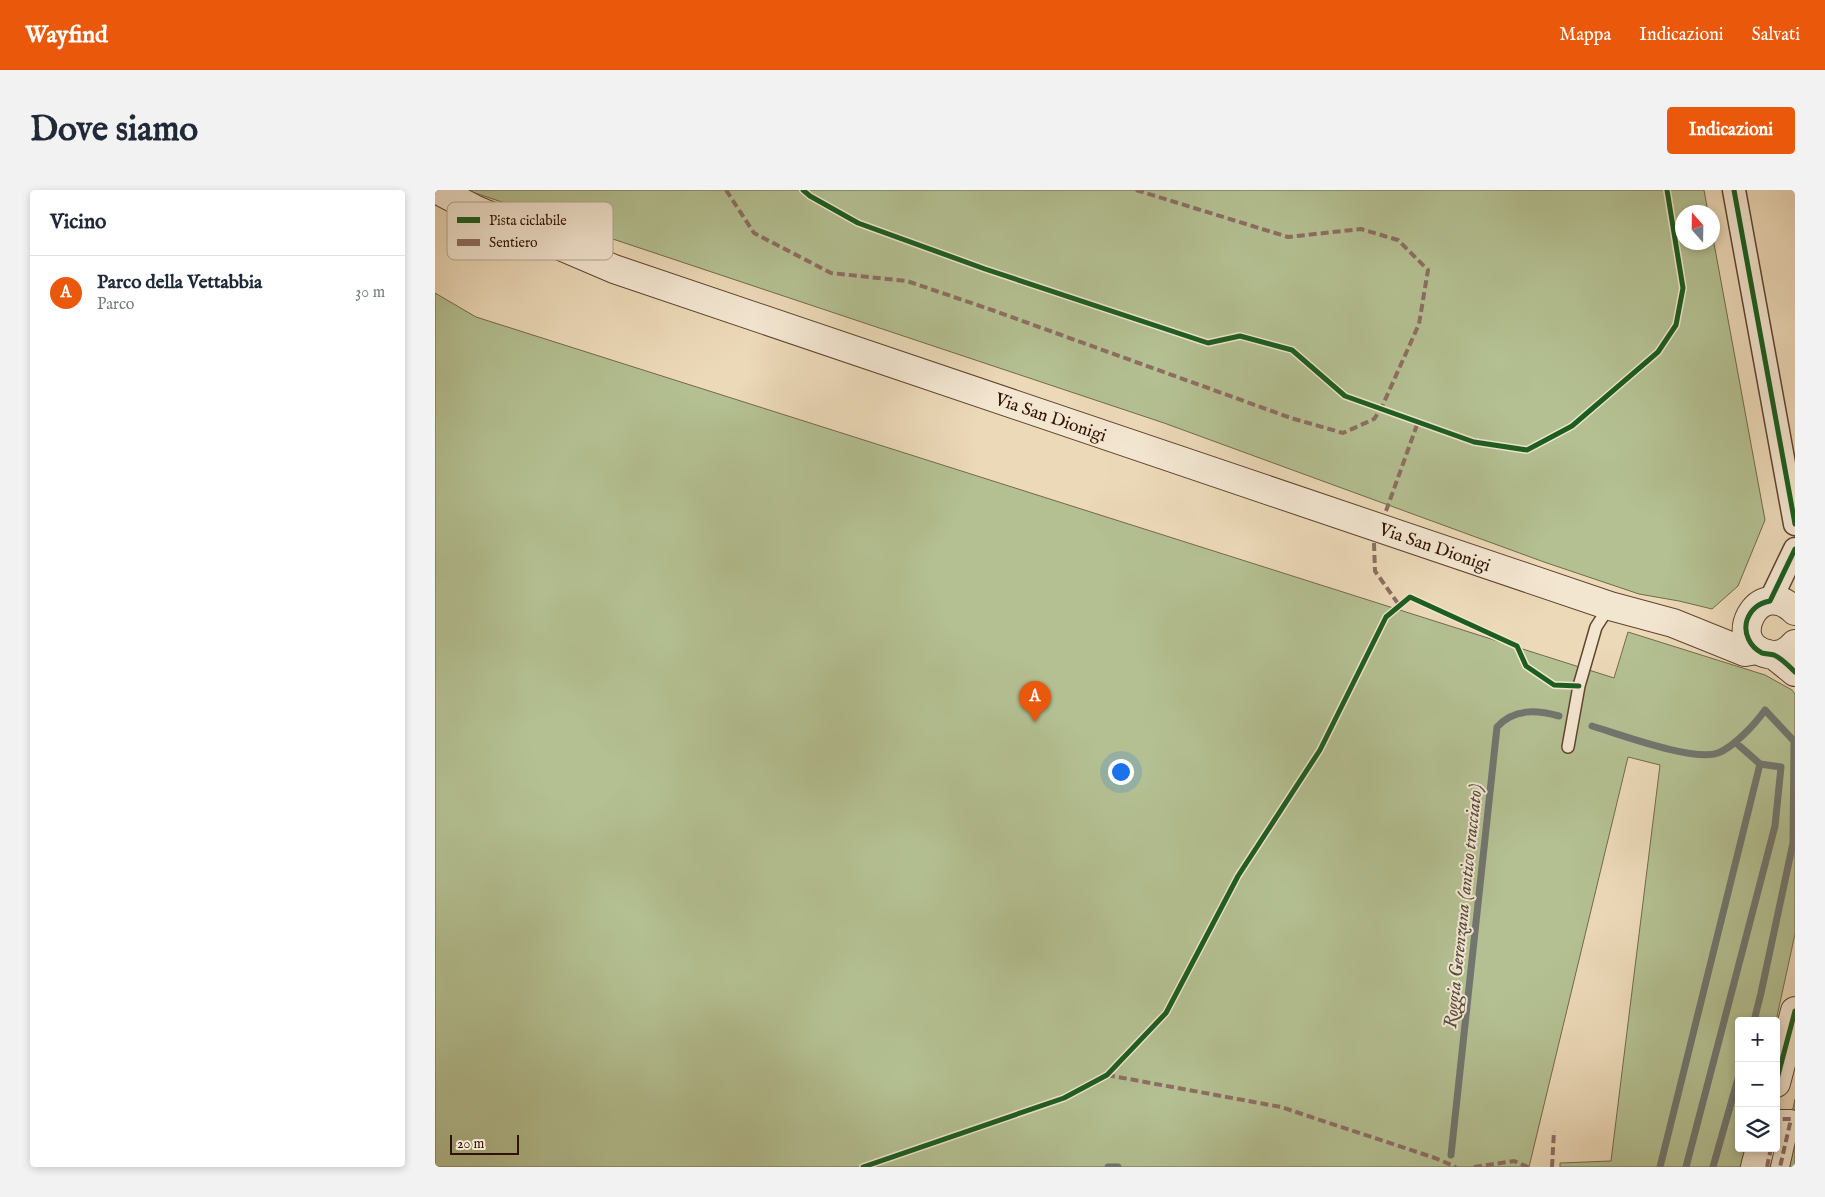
<!DOCTYPE html>
<html lang="it">
<meta charset="utf-8">
<style>
:root{--surface:#fff;--page:#f2f2f3;--text:#1f2937;--muted:#747a83;--line:#e0e1e3;--accent:#ea580c}
body{margin:0;font-family:"IM FELL English",serif;background:var(--page);color:var(--text)}
.controls{position:absolute;right:15px;bottom:15px;display:grid;overflow:hidden;border-radius:5px;box-shadow:0 2px 8px #0003}
.controls button{width:45px;height:45px;display:grid;place-items:center;padding:0;border:0;border-bottom:1px solid var(--line);background:var(--surface);color:var(--text);font:25px sans-serif}
.compass{position:absolute;left:1240px;top:15px;width:45px;height:45px;border-radius:50%;background:var(--surface);box-shadow:0 2px 8px #0003;rotate:340deg}
.scale{position:absolute;left:15px;bottom:12px;width:69px;box-sizing:border-box;padding-left:5px;border:2px solid #301201;border-top:0;font-size:14px;line-height:18px;white-space:nowrap;color:#301201;-webkit-text-stroke:4px #f3e6d1;paint-order:stroke}
.you{position:absolute;left:685px;top:581px;width:18px;height:18px;margin:-12px;border:4px solid #fff;border-radius:50%;background:#1a73e8;box-shadow:0 0 0 8px #1a73e833}
.badge{display:grid;place-items:center;width:32px;height:32px;border-radius:50%;background:var(--accent);color:#fff;font-size:16px;font-weight:700}
.pin{position:absolute;translate:-50% -41px;filter:drop-shadow(0 1px 2px #0008)}
.pin::after{content:'';position:absolute;top:26px;width:18px;height:15px;background:inherit;clip-path:polygon(0 0,100% 0,50% 100%)}
.list{margin:0;padding:0;list-style:none}
h2{display:flex;justify-content:space-between;align-items:center;height:65px;margin:0;padding:0 20px;font-size:21px}
h2 small{font-size:16px;font-weight:400;color:var(--muted)}
.list li{display:grid;grid-template-columns:32px 1fr auto;gap:15px;align-items:center;box-sizing:border-box;height:75px;padding:0 20px;border-top:1px solid var(--line)}
.list b{display:block;font-size:19px;white-space:nowrap}
.list p{margin:0;font-size:16px;white-space:nowrap;color:var(--muted)}
.list em{font-size:16px;font-style:normal;color:var(--muted)}
.icon{flex:none;width:28px;height:28px;fill:none;stroke:currentColor;stroke-width:2;stroke-linecap:round;stroke-linejoin:round}
.map{position:relative;flex:none;width:1360px;height:977px;overflow:hidden;border-radius:5px}
header{display:flex;align-items:center;gap:30px;box-sizing:border-box;height:70px;padding:0 25px;background:var(--accent);color:#fff}
header strong{font-size:24px}
nav{display:flex;gap:28px;margin-inline-start:auto;font-size:18px}
.intro{display:flex;align-items:center;justify-content:space-between;box-sizing:border-box;height:120px;padding:0 30px}
h1{margin:0;font-size:35px}
.button{padding:12px 22px;border-radius:5px;background:var(--accent);color:#fff;font-size:18px;font-weight:700}
main{display:flex;gap:30px;padding:0 30px}
aside{flex:1;background:var(--surface);border-radius:5px;box-shadow:0 2px 8px #0003}
.map>svg:first-child{display:block}
.green{fill:#b4c092;stroke:#72694a}
.lines{fill:none;stroke-linecap:round;stroke-linejoin:round}
.stream{stroke:#71766f;stroke-width:7}
.service-casing{stroke:#5f442f;stroke-width:14}
.pedestrian-casing{stroke:#5f442f;stroke-width:20}
.minor-casing{stroke:#5f442f;stroke-width:25}
.tertiary-casing{stroke:#5f442f;stroke-width:30}
.service{stroke:#f3e6d1;stroke-width:11}
.pedestrian{stroke:#f3e6d1;stroke-width:18}
.minor{stroke:#f3e6d1;stroke-width:22}
.tertiary{stroke:#f3e6d1;stroke-width:28}
.quiet{stroke:#8d6e63;stroke-width:4;stroke-dasharray:8 4;stroke-linecap:butt}
.cycleway-casing{stroke:#f3e6d1;stroke-width:8}
.cycleway{stroke:#1b5e20;stroke-width:5}
.labels{text-anchor:middle;stroke-width:4;stroke-linejoin:round;paint-order:stroke}
.street-label{font-size:18px;fill:#301201;stroke:#f3e6d1}
.water-label{font-size:19px;font-style:italic;fill:#564c41;stroke:#f3e6d1}
.key{fill:#f3e6d1;stroke:#b8a693;stroke-width:1}
.key-label{font-size:14px;fill:#301201}
</style>
<header>
<strong>Wayfind</strong>
<nav><a>Mappa</a><a>Indicazioni</a><a>Salvati</a></nav>
</header>
<div class="intro"><h1>Dove siamo</h1><a class="button">Indicazioni</a></div>
<main>
<aside>
<h2>Vicino<small></small></h2>
<ul class="list">
<li><span class="badge">A</span><div><b>Parco della Vettabbia</b><p>Parco</p></div><em>30 m</em></li>
</ul>
</aside>
<div class="map">
<svg width="1360" height="977" viewBox="0 0 1360 977">
<rect width="100%" height="100%" fill="#ecd9b8"/>
<filter id="stains"><feTurbulence type="fractalNoise" baseFrequency=".004" numOctaves="4"/><feColorMatrix values="0 0 0 0 .2 0 0 0 0 .09 0 0 0 0 .02 0 0 0 .5 -.17"/></filter>
<radialGradient id="worn" r=".72"><stop offset=".6" stop-color="#630" stop-opacity="0"/><stop offset="1" stop-color="#630" stop-opacity=".3"/></radialGradient>
<path class="green" d="M31,0h1238l4,22h-25v30h30v-4l52,282 -27,66 -26,23 -33,-8 -40,-7 -95,-32 -380,-139z
M0,103l41,24 1138,361 14,-46 137,43 27,15 3,4v240l-19,87h-37v127h9l-5,19h-183v-4l51,-2 49,-396 -32,-8 -99,410h-1094z
M1360,909v68h-15z"/>
<g class="lines">
<path class="stream" d="M1157,536c27,8 102,36 126,27 16,-6 38,-30 47,-43l29,31 -1,102 -32,150 -7,28
M1016,965l46,-428c17,-19 40,-17 62,-11
M673,977h10
M1225,977l100,-403
M1251,977l89,-341 6,-59 -21,-3 -25,-22
M1278,977l26,-92"/>
<g class="service-casing">
<path id="service" d="M1133,557l11,-61 17,-59 13,-20"/>
</g>
<g class="pedestrian-casing">
<path id="pedestrian" d="M1341,936l2,-7h13l-11,48"/>
</g>
<g class="minor-casing">
<path id="minor" d="M1299,0l61,334
M1335,411l25,-52"/>
</g>
<g class="tertiary-casing">
<path id="tertiary" d="M3,0l36,19 140,60 996,337 63,17 72,29 12,-2
M1360,421c-37,-37 -72,34 -27,43 10,3 20,-2 27,-10
M1339,465l21,17
M1341,893l19,-72
M1320,977l5,-19"/>
</g>
<use href="#service" class="service"/>
<use href="#pedestrian" class="pedestrian"/>
<use href="#minor" class="minor"/>
<use href="#tertiary" class="tertiary"/>
<path class="quiet" d="M291,0l28,43 77,40 76,8 85,29 299,108 52,15 31,-14 7,-10 38,-85 9,-54 -30,-30 -37,-11 -73,8 -152,-47
M951,321l32,-89
M939,353l1,28 24,34
M672,885l174,32 154,51 21,9
M1341,936l2,-7h13l-11,48
M1039,977l40,-6 14,6
M1117,977l2,-36
M1332,977l4,-19"/>
<g class="cycleway-casing">
<path id="cycleway" d="M368,0l7,6 48,27 127,46 223,74 32,-7 52,14 53,46 129,46 53,8 45,-24 86,-74 18,-27 7,-37 -16,-98
M1299,0l61,334
M1360,359l-25,52c-11,2 -19,8 -23,19 -4,13 3,27 15,33 4,1 8,1 12,2 7,3 16,12 21,17
M1341,893l19,-72
M428,977l201,-69 43,-23 59,-62 72,-137 82,-126 66,-133 24,-20 107,49 9,20 28,19 25,1"/>
</g>
<use href="#cycleway" class="cycleway"/>
</g>
<g class="labels">
<g class="street-label">
<text transform="translate(616 227) rotate(19)" y="6">Via San Dionigi</text>
<text transform="translate(1000 357) rotate(19)" y="6">Via San Dionigi</text>
</g>
<g class="water-label">
<text transform="translate(1027 716) rotate(-84)" y="7">Roggia Gerenzana (antico tracciato)</text>
</g>
</g>
<rect x="12" y="12" width="166" height="58" rx="8" class="key"/>
<rect x="22" y="27" width="23" height="6" fill="#1b5e20"/>
<rect x="22" y="49" width="23" height="7" fill="#8d6e63"/>
<g class="key-label">
<text x="54" y="35">Pista ciclabile</text>
<text x="54" y="57">Sentiero</text>
</g>
<rect width="100%" height="100%" filter="url(#stains)"/>
<rect width="100%" height="100%" fill="url(#worn)"/>
</svg>
<div class="controls">
<button>+</button>
<button>−</button>
<button><svg class="icon" aria-label="layers" viewBox="0 0 24 24"><path d="M12 4l9 5-9 5-9-5zM3 14l9 5 9-5"/></svg></button>
</div>
<svg class="compass" viewBox="-18 -18 36 36"><path d="M0-13l5 13h-10z" fill="#e53935"/><path d="M0 13l5-13h-10z" fill="#747a83"/></svg>
<div class="scale">20 m</div>
<div class="you"></div>
<div class="pin badge" style="left:600px;top:532px">A</div>
</div>
</main>
